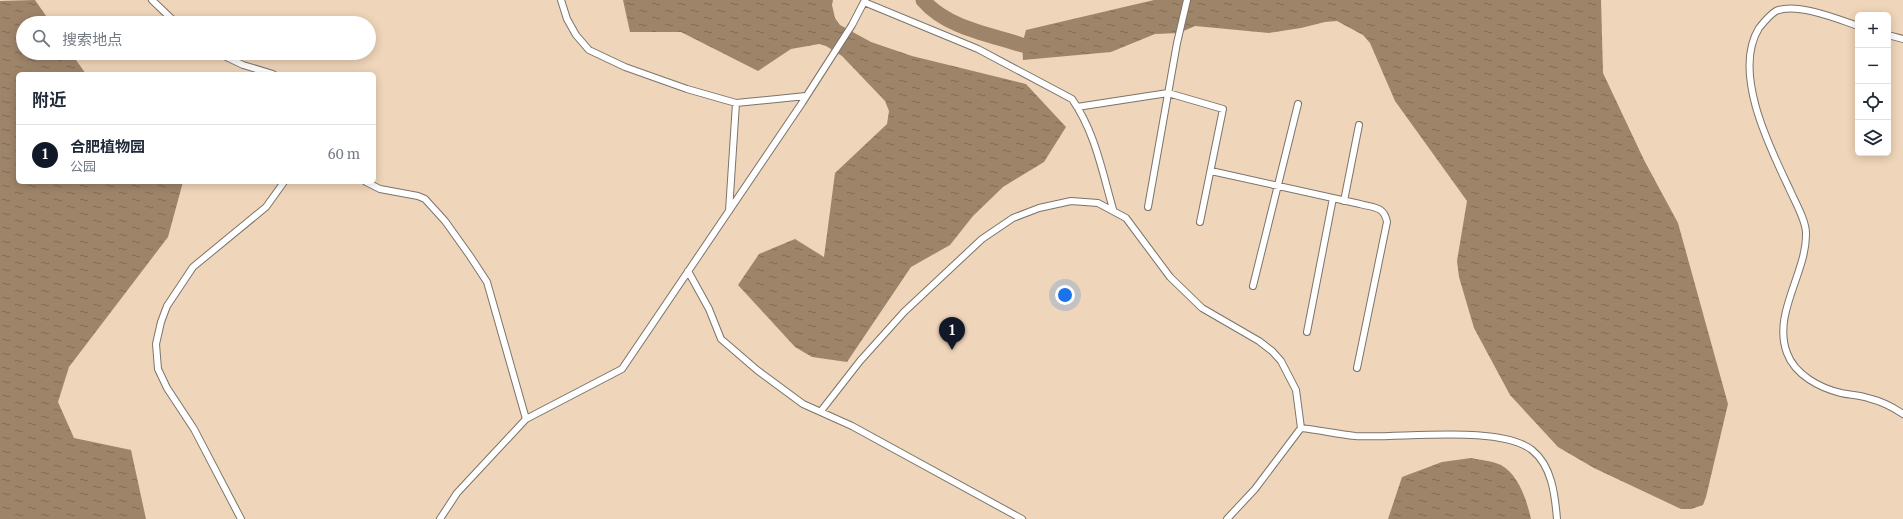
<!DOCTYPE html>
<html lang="zh">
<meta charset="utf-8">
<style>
:root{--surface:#fff;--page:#f6f6f7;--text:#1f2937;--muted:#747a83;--line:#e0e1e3;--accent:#111827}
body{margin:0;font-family:Merriweather,"Noto Sans SC",serif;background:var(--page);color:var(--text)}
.controls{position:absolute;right:12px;top:12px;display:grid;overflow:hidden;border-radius:6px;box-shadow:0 2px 10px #0003}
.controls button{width:36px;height:36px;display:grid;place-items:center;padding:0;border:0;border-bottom:1px solid var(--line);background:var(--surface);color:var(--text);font:20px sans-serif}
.you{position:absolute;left:1065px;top:295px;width:14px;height:14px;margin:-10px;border:3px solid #fff;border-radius:50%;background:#1a73e8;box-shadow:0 0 0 6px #1a73e833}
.badge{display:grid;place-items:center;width:26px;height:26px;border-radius:50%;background:var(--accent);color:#fff;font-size:13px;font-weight:700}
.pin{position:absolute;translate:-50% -33px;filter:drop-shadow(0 1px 2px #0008)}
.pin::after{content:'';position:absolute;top:21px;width:14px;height:12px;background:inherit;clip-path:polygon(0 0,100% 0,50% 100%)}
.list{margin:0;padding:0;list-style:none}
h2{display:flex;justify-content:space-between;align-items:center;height:52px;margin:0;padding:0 16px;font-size:17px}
h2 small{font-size:13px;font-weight:400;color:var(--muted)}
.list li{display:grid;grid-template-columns:26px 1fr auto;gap:12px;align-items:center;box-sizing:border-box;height:60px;padding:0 16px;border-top:1px solid var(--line)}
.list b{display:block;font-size:15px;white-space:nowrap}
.list p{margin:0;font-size:13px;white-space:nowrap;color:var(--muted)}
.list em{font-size:13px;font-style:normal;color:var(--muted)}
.icon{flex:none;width:22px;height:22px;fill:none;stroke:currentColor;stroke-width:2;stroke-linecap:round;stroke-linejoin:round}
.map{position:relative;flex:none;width:1903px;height:519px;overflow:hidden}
.search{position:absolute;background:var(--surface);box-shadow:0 2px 10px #0003;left:16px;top:16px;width:360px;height:44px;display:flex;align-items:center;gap:10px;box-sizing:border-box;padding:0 14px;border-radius:22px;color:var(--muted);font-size:15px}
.panel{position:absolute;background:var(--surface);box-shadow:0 2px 10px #0003;left:16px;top:72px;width:360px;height:112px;border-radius:6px}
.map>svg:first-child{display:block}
.green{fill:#efd5b9;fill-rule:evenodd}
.water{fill:url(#water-ripples)}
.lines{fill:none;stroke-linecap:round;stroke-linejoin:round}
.canal{stroke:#9e856a;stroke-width:15}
.service-casing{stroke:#7b746c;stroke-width:8}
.service{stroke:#fff;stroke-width:6}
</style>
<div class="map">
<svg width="1903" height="519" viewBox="0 0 1903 519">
<defs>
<pattern id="water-ripples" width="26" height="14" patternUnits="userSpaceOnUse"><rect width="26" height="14" fill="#9e856a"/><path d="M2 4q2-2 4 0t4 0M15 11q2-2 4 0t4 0" fill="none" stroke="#7f6b56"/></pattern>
</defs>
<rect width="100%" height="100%" fill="#eee6dd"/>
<path class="green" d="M0,0h1903v519h-1903zM1858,15h30v138h-30zM23,23h346v30h-346zM18,74h356v108h-356z"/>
<path class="water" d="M35,0l16,23h-28v30h48l15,21h-68v108h165l-15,55 -99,130 -11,35 16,36 57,12 15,69h-146v-518z
M623,0h210l-1,5 3,13 5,7 31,17 41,14 114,28 40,43 -22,35 -41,25 -30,29 -23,29 -39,22 -64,95 -35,-5 -17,-10 -57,-62 21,-31 36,-15 29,18 11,-84 52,-49 2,-13 -4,-10 -43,-45 -16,-10 -7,-2 -28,5 -33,22 -77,-39h-51z
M1154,0h447l2,73 41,87 34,63 50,181 -22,93 -3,8 -12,4h-10l-87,-41 -36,-21 -48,-52 -36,-67 -15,-51 -2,-16 10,-60 -72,-100 -25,-58 -7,-8 -26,-14 -12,1 -24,6 -32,5 -74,-7 -16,7 -24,1 -44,18 -88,8 -1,-15 4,-15z
M1471,458c9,2 22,3 30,7 18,10 26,36 30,54h-143l14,-42 40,-15z"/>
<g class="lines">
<path class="canal" d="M923,0c24,28 66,34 99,45"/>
<g class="service-casing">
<path id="service" d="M152,0l24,23
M561,0l6,19 9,16 13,15 36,17 62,22 49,14 70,-7
M864,2l114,47 94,50c23,33 30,72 41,110
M1858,26c-20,-7 -62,-24 -82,-15 -5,3 -13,12 -17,17 -27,44 10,118 30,160 5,12 17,32 17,45 1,40 -34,80 -19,120 8,22 33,35 54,40 9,2 18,2 27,5 12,3 25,9 35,16
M1888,35l15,4
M218,53l25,12 30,9
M1077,107l91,-14 55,16 -23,113
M1211,171l149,33c14,4 24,2 27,18l-30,146
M366,182l14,7 38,7 7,3 20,22 25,35 17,26 39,137
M1344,201l15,-76
M1148,207l29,-164 10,-43
M729,211l7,-108
M688,271l21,38 12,30 36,31 46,34 49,22 170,93
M1253,286l45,-182
M1307,332l26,-134
M821,411l39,-50 44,-49 78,-73 31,-21 26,-10 32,-7 27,2 28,15 44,59 32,31 57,33 13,10 9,10 15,29 5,38
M241,519l-47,-90 -27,-41 -9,-19 -2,-25 5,-22 6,-16 26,-39 73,-60 18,-25
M440,519l17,-26 69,-74 96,-50 180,-266 50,-78 13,-25
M1227,519l28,-30 46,-61c18,2 36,6 54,8 44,3 144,-12 177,14 20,16 23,45 25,69"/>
</g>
<use href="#service" class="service"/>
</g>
</svg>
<div class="controls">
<button>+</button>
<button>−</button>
<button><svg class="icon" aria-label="locate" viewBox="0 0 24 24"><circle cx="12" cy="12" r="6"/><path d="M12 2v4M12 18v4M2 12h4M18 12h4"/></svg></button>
<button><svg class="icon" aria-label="layers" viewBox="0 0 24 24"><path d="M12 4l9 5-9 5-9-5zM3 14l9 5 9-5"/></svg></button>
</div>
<div class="you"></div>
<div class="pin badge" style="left:952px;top:350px">1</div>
<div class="search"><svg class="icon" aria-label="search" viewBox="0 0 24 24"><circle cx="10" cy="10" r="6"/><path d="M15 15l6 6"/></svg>搜索地点</div>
<section class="panel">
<h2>附近<small></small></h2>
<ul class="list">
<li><span class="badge">1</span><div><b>合肥植物园</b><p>公园</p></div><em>60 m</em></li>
</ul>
</section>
</div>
